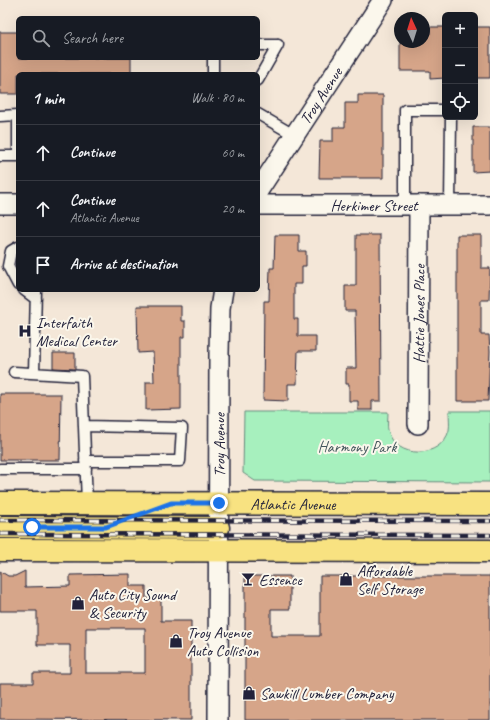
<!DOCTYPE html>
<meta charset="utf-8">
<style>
:root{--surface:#171b24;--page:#20242c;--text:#f1f3f6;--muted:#9ea1a6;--line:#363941}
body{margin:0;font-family:Caveat,sans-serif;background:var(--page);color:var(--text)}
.controls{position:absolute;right:12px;top:12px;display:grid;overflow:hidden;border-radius:6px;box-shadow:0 4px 16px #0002}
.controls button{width:36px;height:36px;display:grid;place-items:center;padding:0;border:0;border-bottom:1px solid var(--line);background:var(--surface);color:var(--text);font:20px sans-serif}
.compass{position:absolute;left:394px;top:12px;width:36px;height:36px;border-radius:50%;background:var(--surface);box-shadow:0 4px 16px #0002;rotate:356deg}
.stop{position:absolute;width:12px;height:12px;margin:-9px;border:3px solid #1a73e8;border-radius:50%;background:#fff}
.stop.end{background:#1a73e8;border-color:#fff;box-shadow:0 1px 4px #0008}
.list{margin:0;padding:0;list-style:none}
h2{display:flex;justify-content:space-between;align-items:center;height:52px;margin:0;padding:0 16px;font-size:17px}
h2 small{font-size:13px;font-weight:400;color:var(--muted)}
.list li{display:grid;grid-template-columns:26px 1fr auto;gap:12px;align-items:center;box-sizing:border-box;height:56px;padding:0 16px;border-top:1px solid var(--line)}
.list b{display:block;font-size:15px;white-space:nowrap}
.list p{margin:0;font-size:13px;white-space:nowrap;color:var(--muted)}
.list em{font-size:13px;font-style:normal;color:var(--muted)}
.icon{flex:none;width:22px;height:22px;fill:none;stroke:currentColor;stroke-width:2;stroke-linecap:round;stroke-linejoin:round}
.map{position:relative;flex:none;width:490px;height:720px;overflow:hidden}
.search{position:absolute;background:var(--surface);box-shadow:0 4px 16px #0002;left:16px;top:16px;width:244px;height:44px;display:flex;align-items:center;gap:10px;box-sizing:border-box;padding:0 14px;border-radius:6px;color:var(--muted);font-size:15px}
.panel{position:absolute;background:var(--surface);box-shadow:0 4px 16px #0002;left:16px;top:72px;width:244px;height:220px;border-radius:6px}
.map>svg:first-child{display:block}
.green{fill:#a7f0be;stroke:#64897c}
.building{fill:#d6a589;stroke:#22223b;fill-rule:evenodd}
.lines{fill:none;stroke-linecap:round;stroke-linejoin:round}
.lane-casing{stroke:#22223b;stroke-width:13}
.street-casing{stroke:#22223b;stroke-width:22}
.primary-casing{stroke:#22223b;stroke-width:25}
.lane{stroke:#fbf7ec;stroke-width:10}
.street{stroke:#fbf7ec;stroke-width:19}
.primary{stroke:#f8e281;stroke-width:22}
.rail-casing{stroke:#22223b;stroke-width:4.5}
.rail{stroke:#fbf7ec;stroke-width:3;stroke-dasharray:9;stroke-linecap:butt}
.route{stroke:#1a73e8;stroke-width:5}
.labels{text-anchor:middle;stroke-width:4;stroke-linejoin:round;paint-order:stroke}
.street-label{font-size:16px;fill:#22223b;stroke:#fbf7ec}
.poi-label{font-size:16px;fill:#22223b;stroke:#fbf7ec;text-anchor:start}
.park-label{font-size:16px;fill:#43565c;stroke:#fbf7ec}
</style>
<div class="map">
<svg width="490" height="720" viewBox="0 0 490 720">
<rect width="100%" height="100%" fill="#f4e7d8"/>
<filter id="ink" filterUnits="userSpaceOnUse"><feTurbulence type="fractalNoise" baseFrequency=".025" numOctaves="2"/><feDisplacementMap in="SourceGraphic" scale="8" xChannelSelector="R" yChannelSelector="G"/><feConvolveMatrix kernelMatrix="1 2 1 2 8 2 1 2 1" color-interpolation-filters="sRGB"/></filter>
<g filter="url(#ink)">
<path class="green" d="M449,411h41v71l-235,-1 -12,-8 1,-61h144c0,5 -1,13 0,18 7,30 54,29 61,0 1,-5 0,-13 0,-19z"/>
<path class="building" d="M430,27h15v51l-15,1v-8h-30v-37v8h24v-8h6z
M475,27h15v51h-15z
M0,32h18v26h113v16h-113v20h-18z
M358,95h25v83h-64l1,-37h13v-14h12v-24h13z
M473,127h17v44l-17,1z
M275,235h24v16h7v15h-4v18h-8v35h4v17h18v15h-18l-1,33h-9v17l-25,-1 1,-99h5l1,-33h4z
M356,235h24l1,166h-9v9h-14v-9h-9v-17h-3v-16h10l-1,-57h-10v-25h11z
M457,235h24v33h9l-1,32h-8v35h8l1,16 -2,50h-31z
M137,306h44v15h4v16h-4v72l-35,1v-28h8l-1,-30 -15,1z
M53,353h22v16l-22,-1z
M0,394h61l-1,66h-60z
M0,571l8,5h7l10,-5v16l45,-1v-11l60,-1v12h16v12h15v23h30v99l-191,-1v-36h33v-10h37v-28h-33v-34h-37zM86,628h59v45h-59z
M245,576h45v33h-19v27h49v-60h170v144h-245z"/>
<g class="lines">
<g class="lane-casing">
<path id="lane" d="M258,45h20
M213,58v16
M258,80l20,-35
M258,114l36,21
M0,116l18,-1v41h-18
M405,205v-95h40
M450,205l1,-88
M18,247l-7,4 -3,15 10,19
M24,290l12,9
M14,372l68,4 5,127
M34,373l2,-83
M84,426l98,2 -2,33h-95
M0,469h86"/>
</g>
<g class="street-casing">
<g id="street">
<path id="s1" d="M258,191l125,-191"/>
<path d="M0,204h18"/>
<path id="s2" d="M258,205h232"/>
<path id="s3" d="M418,424l1,-219"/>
<path id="s4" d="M218,720l1,-367 1,-45 3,-18"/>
</g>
</g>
<g class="primary-casing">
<g id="primary">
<path id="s5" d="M0,503l490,1"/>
<path d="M0,527l218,1"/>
<path d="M0,550l490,1"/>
</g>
</g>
<use href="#lane" class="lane"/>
<use href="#street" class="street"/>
<use href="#primary" class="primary"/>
<g class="rail-casing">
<path id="rail" d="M0,520l490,1
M0,534l490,1"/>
</g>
<use href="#rail" class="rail"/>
</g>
</g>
<g class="lines" filter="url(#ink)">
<path class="route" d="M32,527h74l65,-24h48"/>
</g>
<defs>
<g id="hospital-bare" transform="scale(1.08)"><path d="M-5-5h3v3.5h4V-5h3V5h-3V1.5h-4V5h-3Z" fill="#22223b" stroke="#fbf7ec" stroke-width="2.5" paint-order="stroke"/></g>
<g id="bar-bare" transform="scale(1.08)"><path d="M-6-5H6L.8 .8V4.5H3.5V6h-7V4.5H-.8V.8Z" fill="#22223b" stroke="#fbf7ec" stroke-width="2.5" paint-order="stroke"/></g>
<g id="shop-bare" transform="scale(1.08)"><path d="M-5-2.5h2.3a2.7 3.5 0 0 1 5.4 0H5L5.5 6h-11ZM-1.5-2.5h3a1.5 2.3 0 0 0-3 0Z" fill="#22223b" stroke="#fbf7ec" stroke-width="2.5" paint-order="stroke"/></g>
</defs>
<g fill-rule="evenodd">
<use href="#hospital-bare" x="25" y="331"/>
<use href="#bar-bare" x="248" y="579"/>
<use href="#shop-bare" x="346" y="579"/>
<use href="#shop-bare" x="78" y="603"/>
<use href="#shop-bare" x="176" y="641"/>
<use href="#shop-bare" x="249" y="693"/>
</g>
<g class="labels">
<g class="street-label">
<text dy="6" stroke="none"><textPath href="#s1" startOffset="114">Troy Avenue</textPath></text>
<text dy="6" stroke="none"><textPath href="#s2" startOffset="116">Herkimer Street</textPath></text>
<text dy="6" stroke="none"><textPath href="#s3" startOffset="110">Hattie Jones Place</textPath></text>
<text dy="6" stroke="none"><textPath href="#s4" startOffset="275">Troy Avenue</textPath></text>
<text dy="6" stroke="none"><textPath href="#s5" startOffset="293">Atlantic Avenue</textPath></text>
</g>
<g class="poi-label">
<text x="36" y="328">Interfaith<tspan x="36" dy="18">Medical Center</tspan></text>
<text x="357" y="576">Affordable<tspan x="357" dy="18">Self Storage</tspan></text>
<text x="259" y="585">Essence</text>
<text x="89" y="600">Auto City Sound<tspan x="89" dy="18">&amp; Security</tspan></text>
<text x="187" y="638">Troy Avenue<tspan x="187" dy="18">Auto Collision</tspan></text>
<text x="260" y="699">Sawkill Lumber Company</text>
</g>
<g class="park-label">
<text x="357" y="452">Harmony Park</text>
</g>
</g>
</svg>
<div class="controls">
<button>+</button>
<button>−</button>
<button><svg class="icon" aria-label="locate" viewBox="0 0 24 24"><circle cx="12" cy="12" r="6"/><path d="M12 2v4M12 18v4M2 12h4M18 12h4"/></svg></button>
</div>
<svg class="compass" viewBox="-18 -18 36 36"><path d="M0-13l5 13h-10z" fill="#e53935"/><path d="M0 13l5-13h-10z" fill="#9ea1a6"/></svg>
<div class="stop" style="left:32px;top:527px"></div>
<div class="stop end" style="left:219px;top:503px"></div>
<div class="search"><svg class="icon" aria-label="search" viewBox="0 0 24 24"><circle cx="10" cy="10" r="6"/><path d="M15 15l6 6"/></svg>Search here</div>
<section class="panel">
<h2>1 min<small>Walk · 80 m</small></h2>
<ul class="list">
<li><svg class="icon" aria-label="ahead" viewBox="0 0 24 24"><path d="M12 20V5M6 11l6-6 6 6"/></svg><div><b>Continue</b></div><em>60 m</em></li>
<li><svg class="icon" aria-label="ahead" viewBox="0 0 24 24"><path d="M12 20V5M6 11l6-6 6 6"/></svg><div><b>Continue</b><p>Atlantic Avenue</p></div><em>20 m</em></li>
<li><svg class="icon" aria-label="arrive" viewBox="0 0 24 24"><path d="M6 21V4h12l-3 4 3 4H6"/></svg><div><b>Arrive at destination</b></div></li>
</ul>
</section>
</div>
